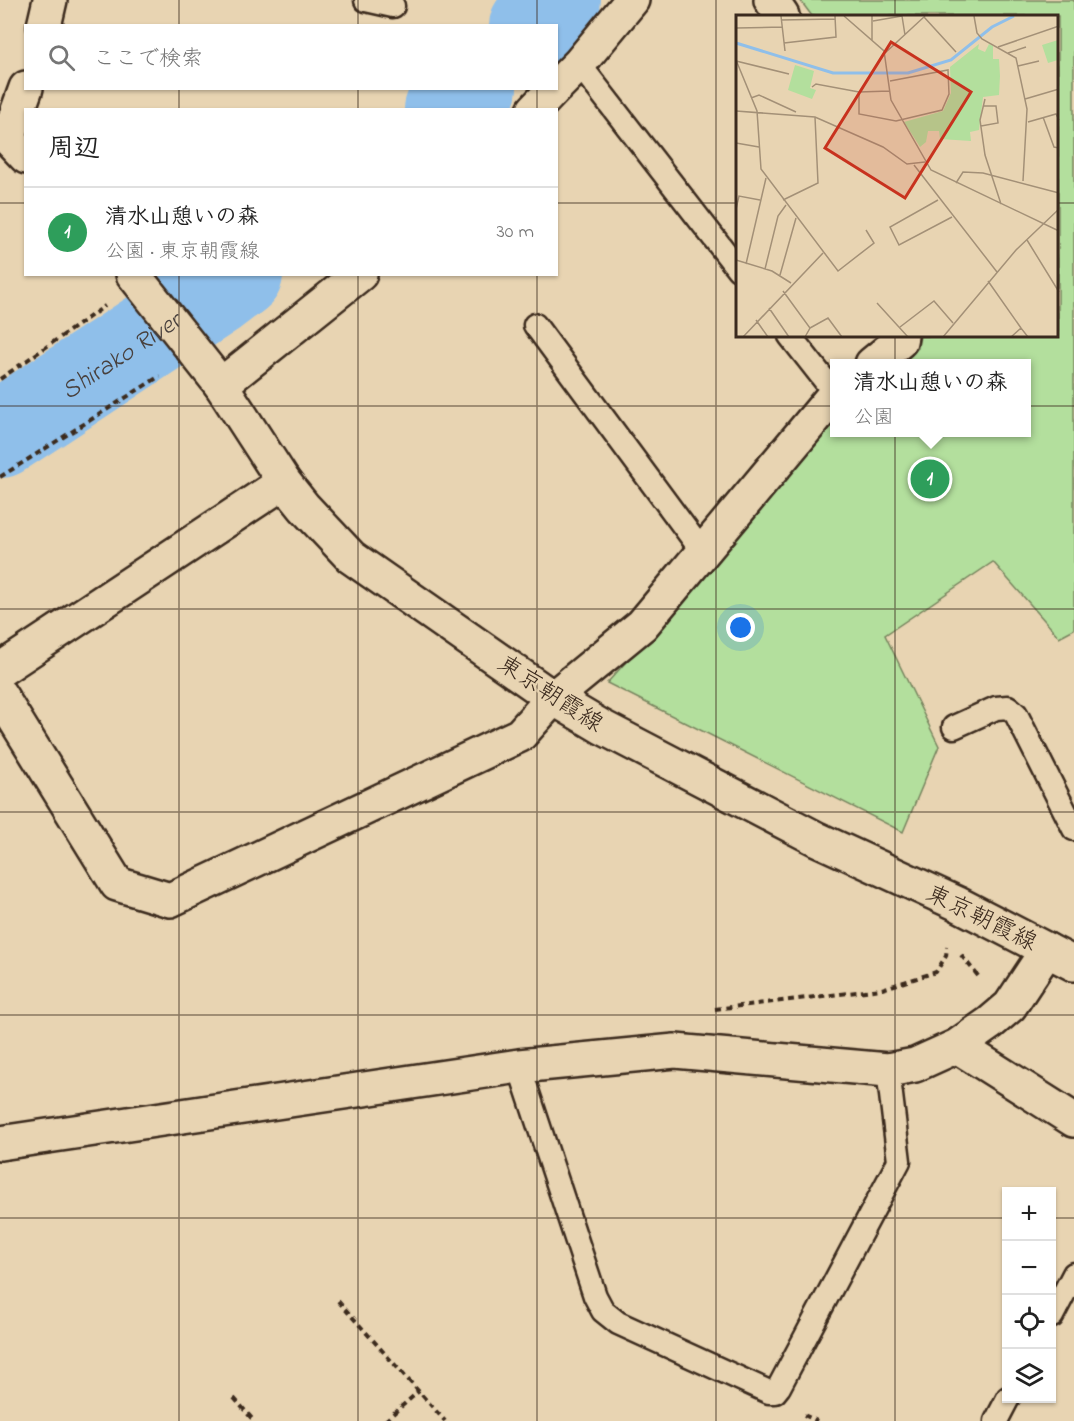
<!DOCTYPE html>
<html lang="ja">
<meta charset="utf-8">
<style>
:root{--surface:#fff;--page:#f6f6f6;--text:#222;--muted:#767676;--line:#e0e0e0;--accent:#c8321e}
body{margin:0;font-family:"Indie Flower","Klee One",sans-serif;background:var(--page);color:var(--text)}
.controls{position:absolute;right:18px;bottom:18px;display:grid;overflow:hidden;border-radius:0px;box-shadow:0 2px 4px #0004}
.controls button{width:54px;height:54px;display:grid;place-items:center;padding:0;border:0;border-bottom:2px solid var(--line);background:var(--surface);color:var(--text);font:30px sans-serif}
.you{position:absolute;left:741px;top:628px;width:21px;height:21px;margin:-15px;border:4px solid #fff;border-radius:50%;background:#1a73e8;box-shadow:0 0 0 9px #1a73e833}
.badge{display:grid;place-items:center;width:39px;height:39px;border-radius:50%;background:var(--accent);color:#fff;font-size:20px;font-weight:700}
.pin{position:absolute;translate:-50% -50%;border:3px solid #fff;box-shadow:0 2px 6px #0006}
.popup{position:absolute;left:830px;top:359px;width:201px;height:78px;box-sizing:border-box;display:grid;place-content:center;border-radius:0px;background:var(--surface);filter:drop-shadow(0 2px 4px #0005);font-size:20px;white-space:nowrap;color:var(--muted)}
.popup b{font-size:22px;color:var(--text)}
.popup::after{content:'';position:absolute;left:50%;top:100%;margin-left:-12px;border:12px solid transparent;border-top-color:var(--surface)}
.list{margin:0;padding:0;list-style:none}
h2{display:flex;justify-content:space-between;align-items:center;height:78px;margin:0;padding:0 24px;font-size:26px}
h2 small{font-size:20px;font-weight:400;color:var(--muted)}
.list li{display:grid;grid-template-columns:39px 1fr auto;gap:18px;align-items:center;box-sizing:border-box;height:90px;padding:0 24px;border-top:2px solid var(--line)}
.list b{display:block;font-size:22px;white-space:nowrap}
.list p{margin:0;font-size:20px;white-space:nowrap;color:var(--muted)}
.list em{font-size:20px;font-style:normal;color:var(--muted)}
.icon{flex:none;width:33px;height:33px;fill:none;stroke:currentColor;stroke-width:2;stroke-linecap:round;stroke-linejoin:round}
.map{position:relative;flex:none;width:1074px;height:1421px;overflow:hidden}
.search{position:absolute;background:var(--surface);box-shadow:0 2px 4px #0004;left:24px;top:24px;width:534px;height:66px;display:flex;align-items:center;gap:15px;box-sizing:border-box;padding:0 21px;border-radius:0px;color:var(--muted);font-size:22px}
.panel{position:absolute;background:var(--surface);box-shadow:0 2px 4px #0004;left:24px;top:108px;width:534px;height:168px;border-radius:0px}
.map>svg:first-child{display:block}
.green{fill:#b3df9d;stroke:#77845e;stroke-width:1.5}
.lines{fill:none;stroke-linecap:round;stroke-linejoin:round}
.river{stroke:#8fbfea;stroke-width:88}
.service-casing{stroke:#3b2a1e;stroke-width:27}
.minor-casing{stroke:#3b2a1e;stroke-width:38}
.secondary-casing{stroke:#3b2a1e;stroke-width:38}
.path{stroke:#3b2a1e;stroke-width:4;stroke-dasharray:6 4.5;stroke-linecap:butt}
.service{stroke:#e8d4b2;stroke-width:22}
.minor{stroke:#e8d4b2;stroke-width:33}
.secondary{stroke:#e8d4b2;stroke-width:33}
.grid{fill:none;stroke:#3b2a1e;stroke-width:1.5;stroke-opacity:0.55}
.labels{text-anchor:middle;stroke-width:4.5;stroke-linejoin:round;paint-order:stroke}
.street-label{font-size:24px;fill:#3b2a1e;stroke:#e8d4b2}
.water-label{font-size:26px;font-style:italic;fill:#48403d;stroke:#e8d4b2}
.inset-river{fill:none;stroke:#8fbfea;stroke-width:3}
.inset-road{fill:none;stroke:#a39077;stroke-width:1.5}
.view{fill:#c8321e;fill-opacity:0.15;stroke:#c8321e;stroke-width:3}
.inset-edge{fill:none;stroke:#3b2a1e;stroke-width:3}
</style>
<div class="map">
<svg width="1074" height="1421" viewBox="0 0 1074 1421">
<rect width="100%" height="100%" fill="#e8d4b2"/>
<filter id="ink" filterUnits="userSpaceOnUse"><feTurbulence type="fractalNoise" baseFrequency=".0167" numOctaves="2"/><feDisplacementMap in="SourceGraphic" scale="12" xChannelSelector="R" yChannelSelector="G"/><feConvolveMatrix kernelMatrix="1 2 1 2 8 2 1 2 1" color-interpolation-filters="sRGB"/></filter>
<g filter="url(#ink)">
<path class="green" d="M800,0h274v629l-15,8 -66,-75 -108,73 54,111 -36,86 -296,-149 115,-127 112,-136v12h192v-68l-127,-1 19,-15 2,-12h138v-320h-246z"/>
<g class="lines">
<g class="river">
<path d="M533,26l24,-26"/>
<path d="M448,110l25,-22"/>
<path id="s1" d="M0,434l214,-141 25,-19"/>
</g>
<g class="service-casing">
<path id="service" d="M366,0l27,6
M579,64l159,205
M535,325l167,226
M790,336l44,56
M954,727l42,-19 12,-1 8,7 58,115
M519,1066l76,230 8,15 15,12 151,69h6l4,-5 120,-226 -11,-91
M1052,1316l22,-42
M996,1421l12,-23"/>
</g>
<g class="minor-casing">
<path id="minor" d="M771,0l11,16
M44,26l6,-26
M556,87l23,-23 53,-64
M534,110l21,-22
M8,138l18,-50
M872,364l28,-23 1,-5
M221,385l139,-111
M0,670l284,-188
M0,695l117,189 53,16 350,-165 33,-37 89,-73 192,-230
M957,1046l117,74
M0,1143l519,-77 156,-15 213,19 27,-5 42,-19 33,-23 20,-17 37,-56"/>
</g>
<g class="secondary-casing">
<path id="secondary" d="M0,134l8,4 18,19
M133,274l88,111 63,97 20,25 47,50 202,141 49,29 215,112 139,64 118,61"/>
</g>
<path class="path" d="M0,379l105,-73
M0,477l160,-101
M961,955l18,22
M715,1009l167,-20 54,-17 10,-16 1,-9
M338,1301l107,120
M234,1398l20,23
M804,1415l13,6
M385,1421l34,-30"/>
<use href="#service" class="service"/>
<use href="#minor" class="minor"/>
<use href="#secondary" class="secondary"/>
</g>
</g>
<path class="grid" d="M179,0v26M358,0v26M537,0v26M716,0v1421M895,0v16M179,88v22M358,88v22M537,88v22M0,203h26M556,203h182M1058,203h16M179,274v1147M358,274v1147M537,274v1147M895,336v1085M0,406h1074M0,609h1074M0,812h1074M0,1015h1074M0,1218h1006M1052,1218h22"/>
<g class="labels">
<g class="street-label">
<text transform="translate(551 693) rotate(33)" y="8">東京朝霞線</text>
<text transform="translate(982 917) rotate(26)" y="8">東京朝霞線</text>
</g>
<g class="water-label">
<text dy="9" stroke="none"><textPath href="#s1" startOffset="144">Shirako River</textPath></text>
</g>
</g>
<g transform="translate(736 15)">
<rect width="322" height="322" fill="#e8d4b2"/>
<path d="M322,25v20l-10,3 -6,-18zM243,29l-1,5 7,3 4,-8 4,2v13h6l1,17 -1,19 -16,2 -4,33 -9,2 1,9 -31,-2 -1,-8h-11l-2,11 -6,5 -16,-25 39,-11 8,-18 -1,-26zM59,50l19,6 -4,17 6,2 -4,9 -24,-9z" fill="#b3df9d"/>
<path class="inset-river" d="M0,28l97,30h75l43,-13 41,-33 22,-11"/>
<path class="inset-road" d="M45,1l4,35M108,1l40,35 7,49 40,70 128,61M136,1v24M166,1l3,19M238,1l3,17 5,6 34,19 11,51 -4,72M188,2l32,35M45,5l54,-1M137,6l29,-5M0,13l46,-1M48,28l52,-6 -1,-21M262,32l61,-21M149,38l40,-37M272,38l18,-6M0,45l21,51 4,58 77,102 36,-28 -8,-13M0,46l53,13M282,51l21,-5M154,66l58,-11 1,24 -7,16 -46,11 -37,-7v-22l31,-1M76,72l4,-3 43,8M15,83l8,-3 37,17M249,84l-5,21 5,35 16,49M289,84l34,-10M0,96l79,6 68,30 24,17 18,-2M307,102l11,30 5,1M292,107l28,-8 3,6M245,111l17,-3 -2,-17h-13M0,128l23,4M178,150l83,107M220,168l7,-11 20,1 76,20M47,185l35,-17 -3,-66M202,185l-48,27 9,18 53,-28M0,194l3,-13 21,4M291,225l32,52M0,245l36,11 19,12M10,249l20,-86M29,254l13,-53 8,-11M44,260l16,-57M252,266l33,47M47,276l27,37 -5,9M141,288l31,34M33,293l20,29M20,305l12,17M164,312l34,-26 19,22M74,313l18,-10 14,19M7,322l80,-84M207,322l73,-87 43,-41M275,322l10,-9 7,9"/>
<path class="view" d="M155,27l80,50 -66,106 -80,-50z"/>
<rect width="322" height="322" class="inset-edge"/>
</g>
</svg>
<div class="controls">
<button>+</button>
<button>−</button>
<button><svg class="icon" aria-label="locate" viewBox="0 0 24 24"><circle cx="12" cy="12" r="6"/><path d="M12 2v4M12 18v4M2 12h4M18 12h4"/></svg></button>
<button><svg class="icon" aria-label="layers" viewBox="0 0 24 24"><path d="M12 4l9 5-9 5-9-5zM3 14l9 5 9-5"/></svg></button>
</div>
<div class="you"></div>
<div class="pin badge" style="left:930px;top:479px;background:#2e9e5b">1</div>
<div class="popup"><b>清水山憩いの森</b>公園</div>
<div class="search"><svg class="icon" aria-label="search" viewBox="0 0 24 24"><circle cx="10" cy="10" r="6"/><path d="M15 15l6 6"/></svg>ここで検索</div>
<section class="panel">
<h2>周辺<small></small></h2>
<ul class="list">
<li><span class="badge" style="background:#2e9e5b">1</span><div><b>清水山憩いの森</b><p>公園 · 東京朝霞線</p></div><em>30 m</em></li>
</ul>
</section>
</div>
